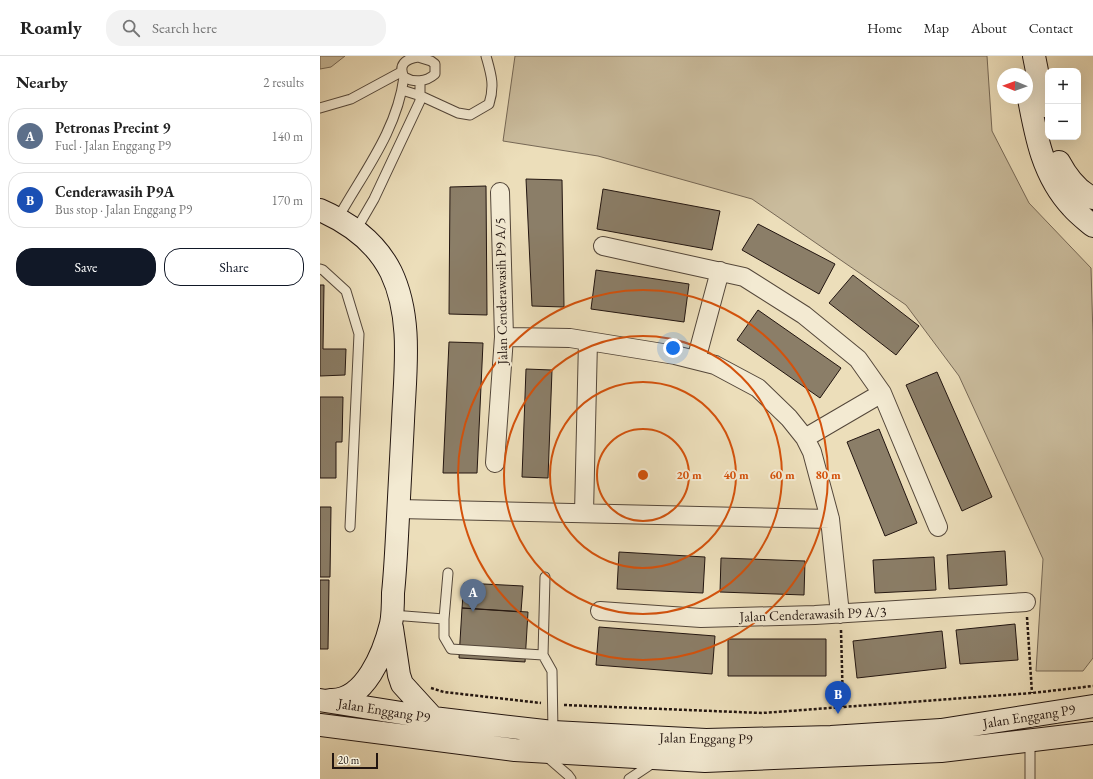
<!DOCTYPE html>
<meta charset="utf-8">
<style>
:root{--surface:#fff;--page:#f2f2f2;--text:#222;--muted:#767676;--line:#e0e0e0;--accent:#111827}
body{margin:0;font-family:"EB Garamond",serif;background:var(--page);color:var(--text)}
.controls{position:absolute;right:12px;top:12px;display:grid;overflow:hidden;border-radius:8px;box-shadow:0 4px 16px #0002}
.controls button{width:36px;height:36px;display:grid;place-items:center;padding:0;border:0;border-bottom:1px solid var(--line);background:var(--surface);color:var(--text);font:20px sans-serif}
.compass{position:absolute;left:677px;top:12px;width:36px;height:36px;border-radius:50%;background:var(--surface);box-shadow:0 4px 16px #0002;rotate:271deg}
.scale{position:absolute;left:12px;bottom:10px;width:46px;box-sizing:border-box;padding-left:4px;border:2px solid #221510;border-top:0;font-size:11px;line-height:14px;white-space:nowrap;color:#221510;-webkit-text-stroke:3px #f3ead2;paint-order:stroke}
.you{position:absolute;left:353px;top:292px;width:14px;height:14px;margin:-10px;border:3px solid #fff;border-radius:50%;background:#1a73e8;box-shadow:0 0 0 6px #1a73e833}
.badge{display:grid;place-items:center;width:26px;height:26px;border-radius:50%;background:var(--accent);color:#fff;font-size:13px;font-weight:700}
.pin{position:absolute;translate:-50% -33px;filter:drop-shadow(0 1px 2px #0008)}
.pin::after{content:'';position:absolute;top:21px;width:14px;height:12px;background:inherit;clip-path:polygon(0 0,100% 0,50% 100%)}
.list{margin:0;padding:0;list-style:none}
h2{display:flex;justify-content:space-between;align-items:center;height:52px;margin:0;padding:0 16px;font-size:17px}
h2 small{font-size:13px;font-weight:400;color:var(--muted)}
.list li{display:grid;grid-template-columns:26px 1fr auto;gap:12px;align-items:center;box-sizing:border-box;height:56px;margin:0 8px 8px;padding:0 8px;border:1px solid var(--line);border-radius:16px}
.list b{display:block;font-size:15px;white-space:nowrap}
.list p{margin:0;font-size:13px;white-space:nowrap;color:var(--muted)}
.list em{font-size:13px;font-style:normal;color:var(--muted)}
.actions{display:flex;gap:8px;padding:12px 16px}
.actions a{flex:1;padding:9px 0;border:1px solid var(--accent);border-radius:16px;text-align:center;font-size:14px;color:var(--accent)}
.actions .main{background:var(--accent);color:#fff}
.icon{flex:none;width:22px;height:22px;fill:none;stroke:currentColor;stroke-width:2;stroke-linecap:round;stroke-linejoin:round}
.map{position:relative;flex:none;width:773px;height:723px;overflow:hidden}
header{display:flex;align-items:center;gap:24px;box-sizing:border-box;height:56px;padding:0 20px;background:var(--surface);border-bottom:1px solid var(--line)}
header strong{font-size:19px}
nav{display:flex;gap:22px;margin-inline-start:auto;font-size:14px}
.search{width:280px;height:36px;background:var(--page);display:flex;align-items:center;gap:10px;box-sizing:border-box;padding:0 14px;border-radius:16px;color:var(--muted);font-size:15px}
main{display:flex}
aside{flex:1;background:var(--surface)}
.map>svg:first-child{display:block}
.green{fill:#cabc9d;stroke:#766856}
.building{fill:#8b7e68;stroke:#221510}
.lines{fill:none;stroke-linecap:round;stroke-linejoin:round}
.lane-casing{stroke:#54473a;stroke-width:11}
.street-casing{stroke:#54473a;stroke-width:20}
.secondary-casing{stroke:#221510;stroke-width:24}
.path{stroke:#221510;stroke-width:2.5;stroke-dasharray:3 2;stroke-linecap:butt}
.lane{stroke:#f3ead2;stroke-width:9}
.street{stroke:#f3ead2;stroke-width:18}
.secondary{stroke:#f3ead2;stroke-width:22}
.ring{fill:none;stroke:#d4520c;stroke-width:2}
.labels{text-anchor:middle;stroke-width:4;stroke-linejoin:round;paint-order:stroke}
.street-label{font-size:14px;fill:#221510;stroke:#f3ead2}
.centre{fill:#d4520c;stroke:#f3ead2;stroke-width:2}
.ring-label{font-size:12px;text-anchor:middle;font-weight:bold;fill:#d4520c;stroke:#f3ead2;stroke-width:4;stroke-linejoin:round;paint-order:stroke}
</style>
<header>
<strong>Roamly</strong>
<div class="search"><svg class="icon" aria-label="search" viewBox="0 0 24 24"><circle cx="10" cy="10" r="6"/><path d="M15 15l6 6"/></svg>Search here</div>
<nav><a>Home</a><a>Map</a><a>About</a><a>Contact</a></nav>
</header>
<main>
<aside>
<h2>Nearby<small>2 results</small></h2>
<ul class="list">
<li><span class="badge" style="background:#5c6f8a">A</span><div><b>Petronas Precint 9</b><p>Fuel · Jalan Enggang P9</p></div><em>140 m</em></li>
<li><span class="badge" style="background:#1a4fb4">B</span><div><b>Cenderawasih P9A</b><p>Bus stop · Jalan Enggang P9</p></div><em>170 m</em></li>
</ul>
<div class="actions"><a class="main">Save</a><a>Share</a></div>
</aside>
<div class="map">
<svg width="773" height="723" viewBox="0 0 773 723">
<rect width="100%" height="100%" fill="#ecdeba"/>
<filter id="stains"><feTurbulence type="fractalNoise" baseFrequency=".005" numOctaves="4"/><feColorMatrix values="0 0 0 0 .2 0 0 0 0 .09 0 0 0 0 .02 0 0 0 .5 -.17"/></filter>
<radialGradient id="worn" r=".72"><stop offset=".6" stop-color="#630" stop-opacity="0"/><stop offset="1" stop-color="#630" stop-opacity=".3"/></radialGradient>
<path class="green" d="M0,0h25l-14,11 -11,2z
M195,0h472l5,75 37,72 62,65 2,68v322l-10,13h-47l7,-112 -84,-183 -53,-71 -154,-106 -154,-43 -95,-15z"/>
<path class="building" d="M206,123l36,1 2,127 -32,-1z
M166,130l1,129 -38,-1 1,-127z
M283,133l117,22 -8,39 -115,-21z
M438,168l77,40 -16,30 -77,-44z
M276,214l93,14 -5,38 -93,-13z
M533,219l66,51 -23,29 -67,-52z
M0,229h4l-1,64h23l-1,26 -25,1z
M438,254l83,58 -21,30 -83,-58z
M129,286l34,1 -6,130h-34z
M206,313l26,1 -4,108 -26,-1z
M617,316l55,125 -30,14 -56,-126z
M0,341h23l-1,45h-6v36h-16z
M559,373l38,94 -32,13 -38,-94z
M0,451h11l-1,70h-10z
M685,495l2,34 -58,4 -2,-34z
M299,496l86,5 -2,36 -86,-4z
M614,501l2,33 -61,3 -2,-33z
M401,502l84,3 -1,34 -84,-3z
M0,524h9l-1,69h-8z
M144,527l59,3 -2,26 -59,-4z
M142,552l66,4 -3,50 -66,-4z
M695,568l3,36 -58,4 -4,-34z
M279,571l116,9 -3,38 -116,-9z
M622,575l4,37 -89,10 -4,-37z
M408,583h98v37h-98z"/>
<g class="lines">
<g class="lane-casing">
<path id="lane" d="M98,1l13,4 4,3v10c-9,8 -21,9 -31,3 -6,-12 1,-18 14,-20z
M82,34l19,6 37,17 12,2 19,-11c6,-19 2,-30 -3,-48
M0,52l31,-9 50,-27
M18,162c25,-45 59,-87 66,-141
M36,174l18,-31 46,-98v-20
M0,213l3,1 23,21 13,43 -9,193
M72,559l52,4v18l7,12 92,6 9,16 1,61
M124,563l4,-46
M223,599l2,-78
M710,685v38
M226,700l22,19 3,4
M309,723l24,-16"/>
</g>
<g class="street-casing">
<path id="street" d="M283,190l141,31 60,38 54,44 24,34 56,134
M184,281l66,1 105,17 40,10 43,23 31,30 16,20 7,14 18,67 10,95
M376,304l24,-89
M485,382l77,-45
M175,407l9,-126 -4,-145
M79,453l431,10
M264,457l4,-172
M280,555l101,7 114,-3 211,-13"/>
</g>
<g class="secondary-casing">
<path id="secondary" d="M714,0l10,50
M707,32c8,43 14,86 45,119 6,7 14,13 21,19
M739,106c8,15 18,29 34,36
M0,154c30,13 56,32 71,62 22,46 14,100 12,149 -2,39 -4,77 -6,115 -1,19 -2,38 -4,57 0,10 0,21 -2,31 -7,28 -26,78 -61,76
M72,572l7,47 3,9 31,34
M0,644l113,18 120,14 153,8 125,-3 110,-7 152,-24
M0,669l195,25 190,11 236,-10 152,-18"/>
</g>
<path class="path" d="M707,561l5,76
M521,574l2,77
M111,632l13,4 97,11
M244,649l198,8 270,-20 61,-7"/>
<use href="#lane" class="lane"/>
<use href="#street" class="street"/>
<use href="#secondary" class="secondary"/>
</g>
<g class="ring">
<circle cx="323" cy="419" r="46"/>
<circle cx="323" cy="419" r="93"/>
<circle cx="323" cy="419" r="139"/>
<circle cx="323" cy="419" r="185"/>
</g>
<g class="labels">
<g class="street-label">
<text transform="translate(181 235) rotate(-91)" y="5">Jalan Cenderawasih P9 A/5</text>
<text transform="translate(493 558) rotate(-2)" y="5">Jalan Cenderawasih P9 A/3</text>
<text transform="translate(64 654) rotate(9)" y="5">Jalan Enggang P9</text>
<text transform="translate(709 660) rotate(-9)" y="5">Jalan Enggang P9</text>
<text transform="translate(386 682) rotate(1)" y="5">Jalan Enggang P9</text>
</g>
</g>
<circle cx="323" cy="419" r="6" class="centre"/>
<g class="ring-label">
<text x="369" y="423">20 m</text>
<text x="416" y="423">40 m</text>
<text x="462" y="423">60 m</text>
<text x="508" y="423">80 m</text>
</g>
<rect width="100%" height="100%" filter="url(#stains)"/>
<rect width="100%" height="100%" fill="url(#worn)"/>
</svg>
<div class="controls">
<button>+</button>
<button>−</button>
</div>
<svg class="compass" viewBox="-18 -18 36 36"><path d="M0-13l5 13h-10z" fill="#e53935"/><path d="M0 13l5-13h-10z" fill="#767676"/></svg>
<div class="scale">20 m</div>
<div class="you"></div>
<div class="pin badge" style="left:153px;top:556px;background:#5c6f8a">A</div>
<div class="pin badge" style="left:518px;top:658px;background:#1a4fb4">B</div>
</div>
</main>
